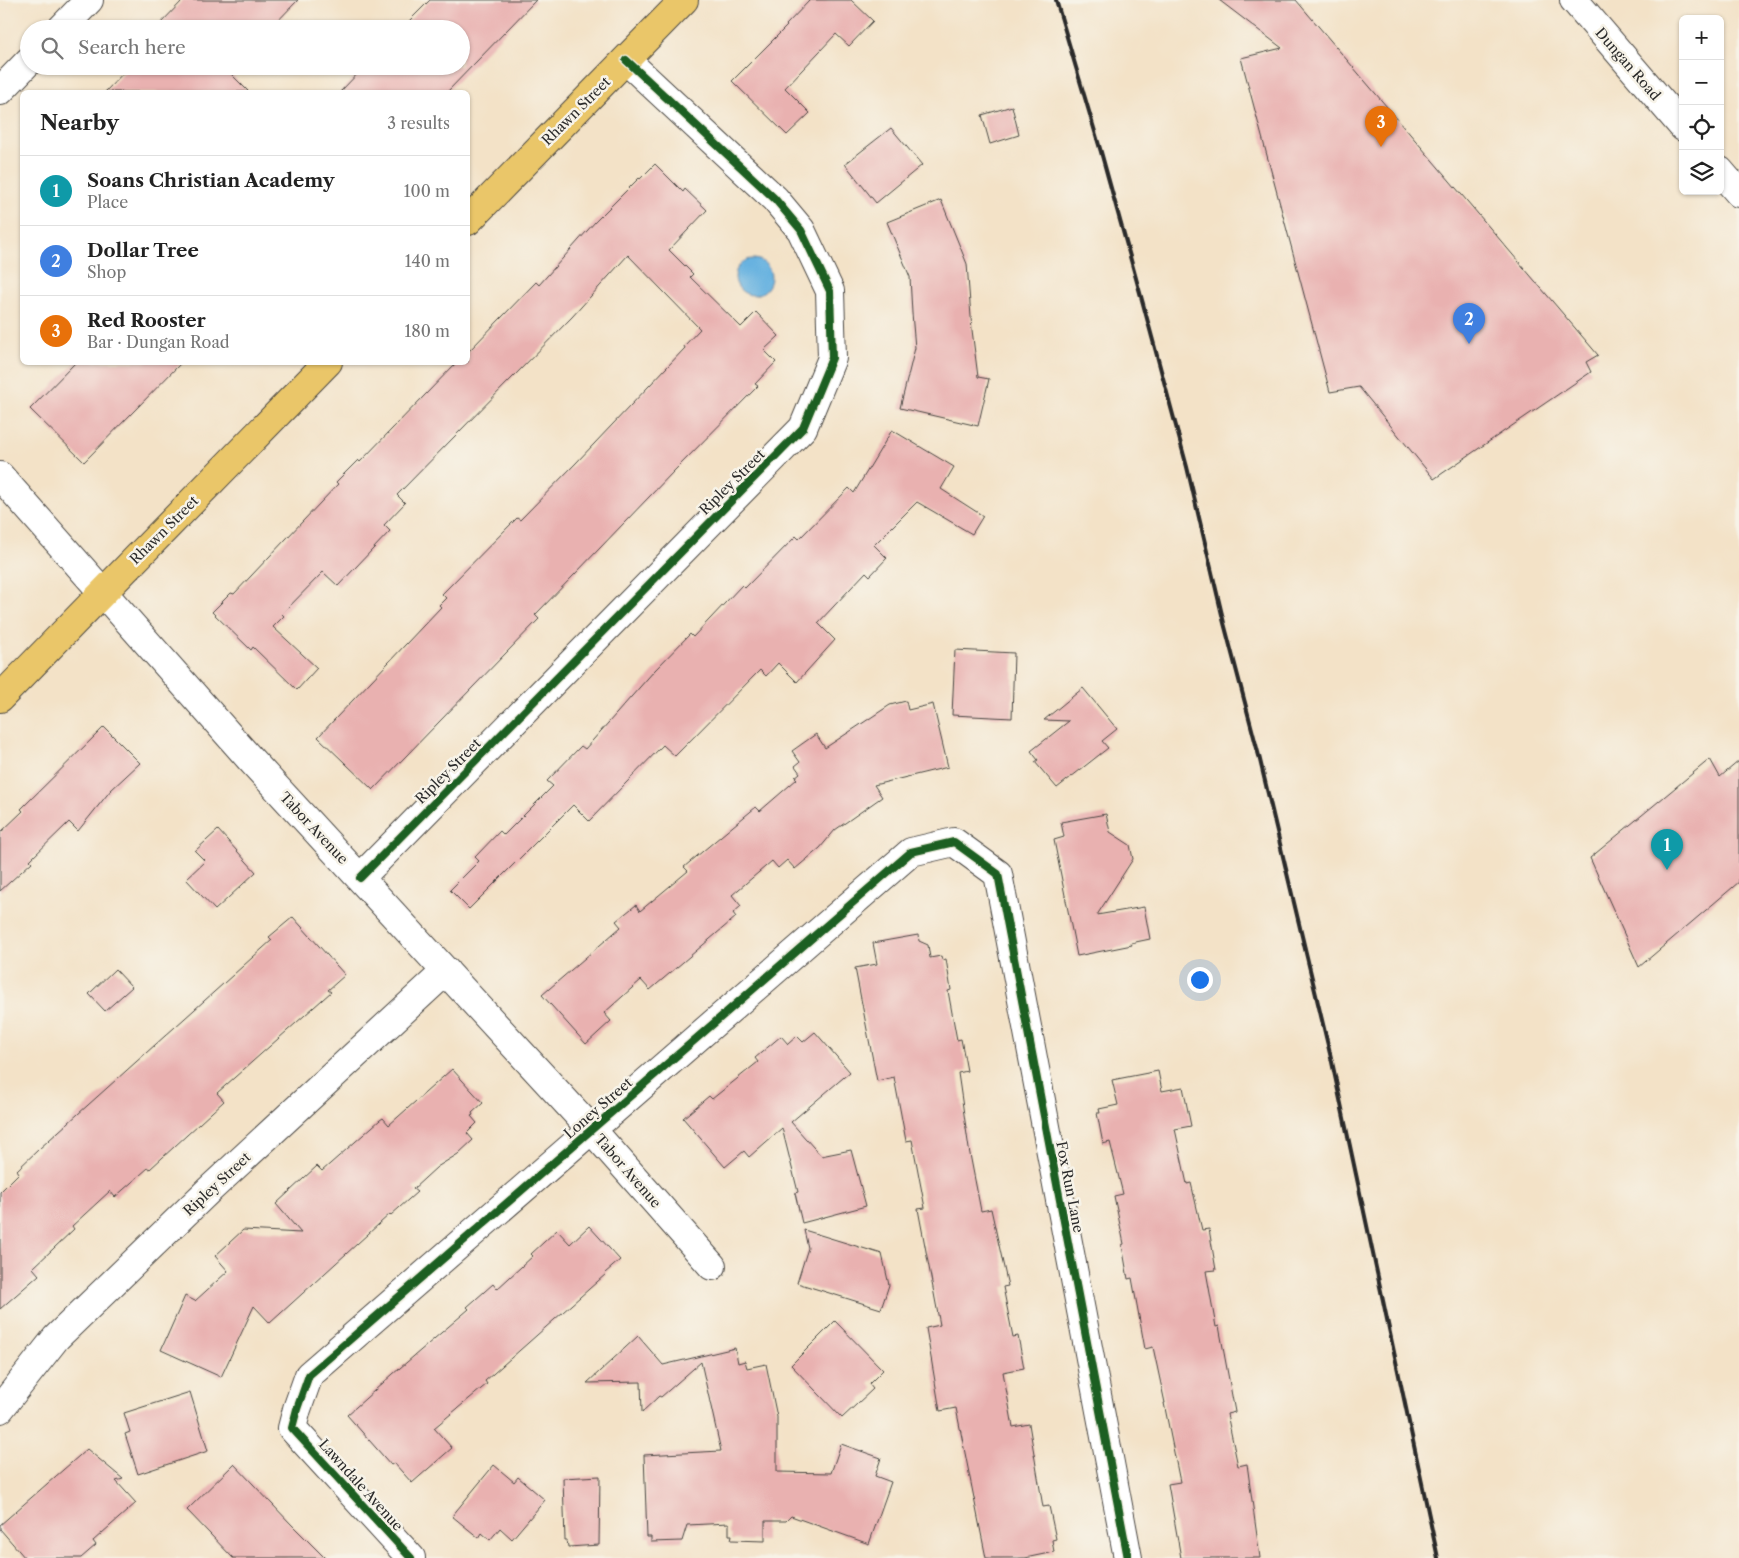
<!DOCTYPE html>
<meta charset="utf-8">
<style>
:root{--surface:#fff;--page:#f2f2f2;--text:#222;--muted:#767676;--line:#e0e0e0;--accent:#d1495b}
body{margin:0;font-family:"Libre Caslon Text",serif;background:var(--page);color:var(--text)}
.controls{position:absolute;right:15px;top:15px;display:grid;overflow:hidden;border-radius:8px;box-shadow:0 1px 4px #0004}
.controls button{width:45px;height:45px;display:grid;place-items:center;padding:0;border:0;border-bottom:1px solid var(--line);background:var(--surface);color:var(--text);font:25px sans-serif}
.you{position:absolute;left:1199px;top:979px;width:18px;height:18px;margin:-12px;border:4px solid #fff;border-radius:50%;background:#1a73e8;box-shadow:0 0 0 8px #1a73e833}
.badge{display:grid;place-items:center;width:32px;height:32px;border-radius:50%;background:var(--accent);color:#fff;font-size:16px;font-weight:700}
.pin{position:absolute;translate:-50% -41px;filter:drop-shadow(0 1px 2px #0008)}
.pin::after{content:'';position:absolute;top:26px;width:18px;height:15px;background:inherit;clip-path:polygon(0 0,100% 0,50% 100%)}
.list{margin:0;padding:0;list-style:none}
h2{display:flex;justify-content:space-between;align-items:center;height:65px;margin:0;padding:0 20px;font-size:21px}
h2 small{font-size:16px;font-weight:400;color:var(--muted)}
.list li{display:grid;grid-template-columns:32px 1fr auto;gap:15px;align-items:center;box-sizing:border-box;height:70px;padding:0 20px;border-top:1px solid var(--line)}
.list b{display:block;font-size:19px;white-space:nowrap}
.list p{margin:0;font-size:16px;white-space:nowrap;color:var(--muted)}
.list em{font-size:16px;font-style:normal;color:var(--muted)}
.icon{flex:none;width:28px;height:28px;fill:none;stroke:currentColor;stroke-width:2;stroke-linecap:round;stroke-linejoin:round}
.map{position:relative;flex:none;width:1739px;height:1558px;overflow:hidden}
.search{position:absolute;background:var(--surface);box-shadow:0 1px 4px #0004;left:20px;top:20px;width:450px;height:55px;display:flex;align-items:center;gap:12px;box-sizing:border-box;padding:0 18px;border-radius:28px;color:var(--muted);font-size:19px}
.panel{position:absolute;background:var(--surface);box-shadow:0 1px 4px #0004;left:20px;top:90px;width:450px;height:275px;border-radius:8px}
.map>svg:first-child{display:block}
.water{fill:#67b2e0;stroke:#496e86}
.building{fill:#e9b1b0}
.lines{fill:none;stroke-linecap:round;stroke-linejoin:round}
.minor-casing{stroke:#494642;stroke-width:30}
.major-casing{stroke:#494642;stroke-width:30}
.minor{stroke:#fff;stroke-width:28}
.major{stroke:#eac669;stroke-width:28}
.rail{stroke:#2b2b2b;stroke-width:4}
.cycleway-casing{stroke:#f7f3e8;stroke-width:11}
.cycleway{stroke:#1b5e20;stroke-width:8}
.labels{text-anchor:middle;stroke-width:5;stroke-linejoin:round;paint-order:stroke}
.street-label{font-size:14px;fill:#2b2b2b;stroke:#f7f3e8}
</style>
<div class="map">
<svg width="1739" height="1558" viewBox="0 0 1739 1558">
<rect width="100%" height="100%" fill="#f7f3e8"/>
<filter id="ink" filterUnits="userSpaceOnUse"><feTurbulence type="fractalNoise" baseFrequency=".02" numOctaves="2"/><feDisplacementMap in="SourceGraphic" scale="10" xChannelSelector="R" yChannelSelector="G"/><feConvolveMatrix kernelMatrix="1 2 1 2 8 2 1 2 1" color-interpolation-filters="sRGB"/></filter>
<filter id="wash" filterUnits="userSpaceOnUse"><feTurbulence type="fractalNoise" baseFrequency=".0096" numOctaves="4" result="noise"/><feDisplacementMap in="SourceGraphic" scale="20" xChannelSelector="R" yChannelSelector="G"/><feGaussianBlur stdDeviation="1.12" result="paint"/><feColorMatrix in="noise" values="0 0 0 0 0 0 0 0 0 0 0 0 0 0 0 0 0 1.4 0 .05"/><feComposite in="paint" operator="in"/></filter>
<g filter="url(#wash)">
<rect width="100%" height="100%" fill="#f3e2c7"/>
<path class="water" d="M735 277a18 18 0 1 1 36 0a18 18 0 1 1-36 0Z"/>
<g id="blocks">
<path class="building" d="M183,0h115l-28,29h-109l-3,-3z
M430,0h106l-89,92h-107l25,-26h96v-37h-60z
M810,0h41l22,21 -24,25 -13,-12 -51,54 25,25 -23,22 -55,-54 55,-55 -1,-1z
M1219,0h77l302,355 -12,7 5,10 -157,107 -75,-92 -29,5 -89,-334 41,-10z
M130,66h103l-5,5 21,21h-144z
M1012,106l7,29 -29,9 -8,-29z
M891,128l31,37 -46,38 -31,-39z
M655,164l28,28 2,-3 22,21 -38,40 24,24 -3,3 51,50 15,-15 23,24 -15,14 12,12 -21,22 3,2 -84,85 -99,103 -40,41 4,4 -166,171 -55,-53 123,-130 -2,-2 7,-7 -4,-4 75,-76 3,2 56,-57 109,-115 -1,-2 16,-17 -72,-74 -56,62 -175,178 8,8 -21,22 6,6 -52,55 -15,-14 -41,42 2,2 -11,11 44,41 -20,22 -44,-43 -2,3 -39,-38 19,-19 3,1 104,-110 -2,-2 22,-22 2,2 97,-100h11v-10l68,-70 3,3 56,-63 44,-44 1,1z
M941,200l26,64 5,66 6,47 11,2 -11,47 -78,-18 15,-60 -3,-35 -2,-36 -23,-55z
M76,362h106l-98,100 -54,-53z
M892,430l62,37 -13,22 42,27 -11,18 -55,-32 -43,43 13,13 -17,18 -4,-4 -48,51 17,17 -38,42 -19,-19 -12,13 -6,-6 -85,86 -12,-11 -74,76 -16,-16 -104,104 -19,-19 29,-29 -4,-4 25,-26 4,4 49,-49 -6,-5 34,-35 4,3 70,-79 35,-36 3,3 49,-52 3,3 51,-52 3,3 50,-51 5,5z
M955,650l59,3 -2,65 -60,-3z
M1083,688l34,41 -15,12 6,7 -51,40 -22,-26 3,-2 -7,-9 38,-30 -25,-1z
M906,701l2,9 25,-6 15,63 -74,18 8,12 -47,33 -15,18 -25,21 -8,-9 -9,8 -6,-7 -40,34 9,11 -8,7 3,4 -86,73 -9,-10 -37,33 7,8 -25,23 -44,-49 79,-68 -5,-6 20,-16 4,6 48,-40 -4,-4 31,-26 41,-34 4,4 37,-32 -2,-2 5,-4 -5,-7 5,-4 -8,-11 24,-17 9,14 65,-43z
M104,727l36,36 -29,27 -33,41 -9,-9 -39,38 2,2 -32,29v-58l23,-22 -2,-2z
M1710,759l10,18 19,-16v121l-100,85 -49,-109z
M1106,814l4,18 20,13 3,14 -36,56 47,-8 6,32 -19,4 1,2 -55,11 -23,-116 10,-3 -3,-15z
M218,830l38,42 -41,38 -29,-31 19,-18 -10,-10z
M293,917l52,58 -17,15 3,2 -114,101 7,8 -74,68 -2,-1 -33,29 -5,-6 -38,35 2,3 -41,39 6,7 -39,34v-117l19,-19 -2,-3 22,-21 233,-209 -3,-3z
M918,935l1,6 9,4 2,13 11,-2 1,4 4,-1 5,31 -3,1 9,49 4,-1 6,32 -9,2 11,76 12,62 10,-2 17,77 -5,1 10,50 5,-1 6,32 -21,4 10,55 16,-3 14,83 6,-1 7,33 -4,1 2,12 -29,6h-39l-30,-150 -16,3 -14,-83 14,-3 -22,-116 7,-1 -13,-68 -6,1 -12,-64 -17,4 -22,-113 22,-4 -4,-21z
M115,969l17,18 -27,24 -16,-17z
M815,1032l35,40 -59,50 30,34 30,-6 15,56 -64,17 -7,-30 3,-1 -16,-64 -33,29 -5,-6 -19,16 -42,-49 26,-22 3,3 46,-37 -3,-4 26,-22 7,8 9,-8 6,6z
M452,1069l31,34 -11,10 1,2 -2,1 6,7 -10,10 6,7 -15,14 -21,13 -24,22 4,3 -26,23 -1,-1 -120,109 -16,-17 -33,71 -60,-27 24,-54 10,5 33,-30 -13,-15 28,-26 58,3 -25,-29 41,-38 5,5 58,-51 3,-2 6,7z
M1158,1071l4,20 21,-4 8,39 -16,3 12,55 4,-1 11,47 7,-1 7,41 -10,1 10,56 3,-1 16,86 -8,2 11,52 9,-2 13,94h-79l-13,-74 12,-2 -16,-79h1l-12,-56 -8,2 -13,-71 -4,1 -6,-34 2,-1 -10,-48 9,-2 -13,-52 -7,2 -6,-31h3l-1,-4 19,-4 -6,-25z
M589,1226l31,34 -15,13 1,1 -121,107 2,3 -53,44 18,20 -40,35 -18,-20 -3,2 -44,-50 46,-41 76,-65 -2,-2 26,-23 4,5 36,-33 -2,-2 26,-24 13,14z
M804,1230l78,24 7,31 -8,24 -84,-26 11,-35z
M835,1321l48,49 -14,14 4,5 -31,29 -51,-53z
M638,1336l25,29 72,-17 3,15 7,-2 2,7 19,-4 11,53v55l54,1 10,-29 40,14 -6,18 16,6 -22,62 -78,-28 -5,5h-21v20l-34,-1 1,-5h-3v-12l-42,2 -5,16 -31,1v-5h-4l-3,-82 77,-4 -20,-89 -40,35 -2,-1 -17,16 -1,-30 -54,1z
M190,1392l18,59 -70,23 -13,-40 5,-2 -6,-19z
M87,1449l36,30 -7,2 20,22 -43,38 3,4 -15,13h-56l-25,-29v-4z
M234,1464l57,60 34,34h-92l-46,-48z
M494,1465l20,17 4,-5 27,23 -33,39 -12,-11 -10,12 -8,-7 -3,5 -27,-22z
M600,1476l-1,69 -31,2 -1,-7h-2l-2,-62z"/>
</g>
</g>
<g filter="url(#ink)">
<use href="#blocks" fill-opacity="0" stroke="#494642" stroke-width="1"/>
<g class="lines">
<g class="minor-casing">
<path id="minor" d="M1574,0l109,127
M61,29l28,-29
M0,91l29,-30
M1720,171l19,22
M0,476l250,283 342,371 120,136
M360,878l443,-450 29,-70 -2,-67 -29,-61 -26,-31 -149,-139
M0,1409l56,-71 152,-147 238,-220
M411,1558l-119,-130 5,-19 12,-34 602,-523 43,-10 44,32 130,684"/>
</g>
<g class="major-casing">
<path id="major" d="M468,221l216,-221
M0,698l328,-336"/>
</g>
<use href="#minor" class="minor"/>
<use href="#major" class="major"/>
<path class="rail" d="M1056,0l45,152 41,148 45,167 37,156 35,133 73,306 106,496"/>
<g class="cycleway-casing">
<path id="cycleway" d="M360,878l443,-450 29,-70 -2,-67 -29,-61 -26,-31 -149,-139
M411,1558l-119,-130 5,-19 12,-34 602,-523 43,-10 44,32 130,684"/>
</g>
<use href="#cycleway" class="cycleway"/>
</g>
</g>
<g class="labels">
<g class="street-label">
<text transform="translate(1628 64) rotate(49)" y="5">Dungan Road</text>
<text transform="translate(576 111) rotate(-45)" y="5">Rhawn Street</text>
<text transform="translate(732 482) rotate(-45)" y="5">Ripley Street</text>
<text transform="translate(164 530) rotate(-45)" y="5">Rhawn Street</text>
<text transform="translate(448 771) rotate(-45)" y="5">Ripley Street</text>
<text transform="translate(314 828) rotate(47)" y="5">Tabor Avenue</text>
<text transform="translate(598 1108) rotate(-41)" y="5">Loney Street</text>
<text transform="translate(628 1171) rotate(49)" y="5">Tabor Avenue</text>
<text transform="translate(217 1184) rotate(-43)" y="5">Ripley Street</text>
<text transform="translate(1070 1187) rotate(79)" y="5">Fox Run Lane</text>
<text transform="translate(361 1485) rotate(48)" y="5">Lawndale Avenue</text>
</g>
</g>
</svg>
<div class="controls">
<button>+</button>
<button>−</button>
<button><svg class="icon" aria-label="locate" viewBox="0 0 24 24"><circle cx="12" cy="12" r="6"/><path d="M12 2v4M12 18v4M2 12h4M18 12h4"/></svg></button>
<button><svg class="icon" aria-label="layers" viewBox="0 0 24 24"><path d="M12 4l9 5-9 5-9-5zM3 14l9 5 9-5"/></svg></button>
</div>
<div class="you"></div>
<div class="pin badge" style="left:1667px;top:870px;background:#0f9aa8">1</div>
<div class="pin badge" style="left:1469px;top:344px;background:#3f7fe0">2</div>
<div class="pin badge" style="left:1381px;top:147px;background:#e8710a">3</div>
<div class="search"><svg class="icon" aria-label="search" viewBox="0 0 24 24"><circle cx="10" cy="10" r="6"/><path d="M15 15l6 6"/></svg>Search here</div>
<section class="panel">
<h2>Nearby<small>3 results</small></h2>
<ul class="list">
<li><span class="badge" style="background:#0f9aa8">1</span><div><b>Soans Christian Academy</b><p>Place</p></div><em>100 m</em></li>
<li><span class="badge" style="background:#3f7fe0">2</span><div><b>Dollar Tree</b><p>Shop</p></div><em>140 m</em></li>
<li><span class="badge" style="background:#e8710a">3</span><div><b>Red Rooster</b><p>Bar · Dungan Road</p></div><em>180 m</em></li>
</ul>
</section>
</div>
